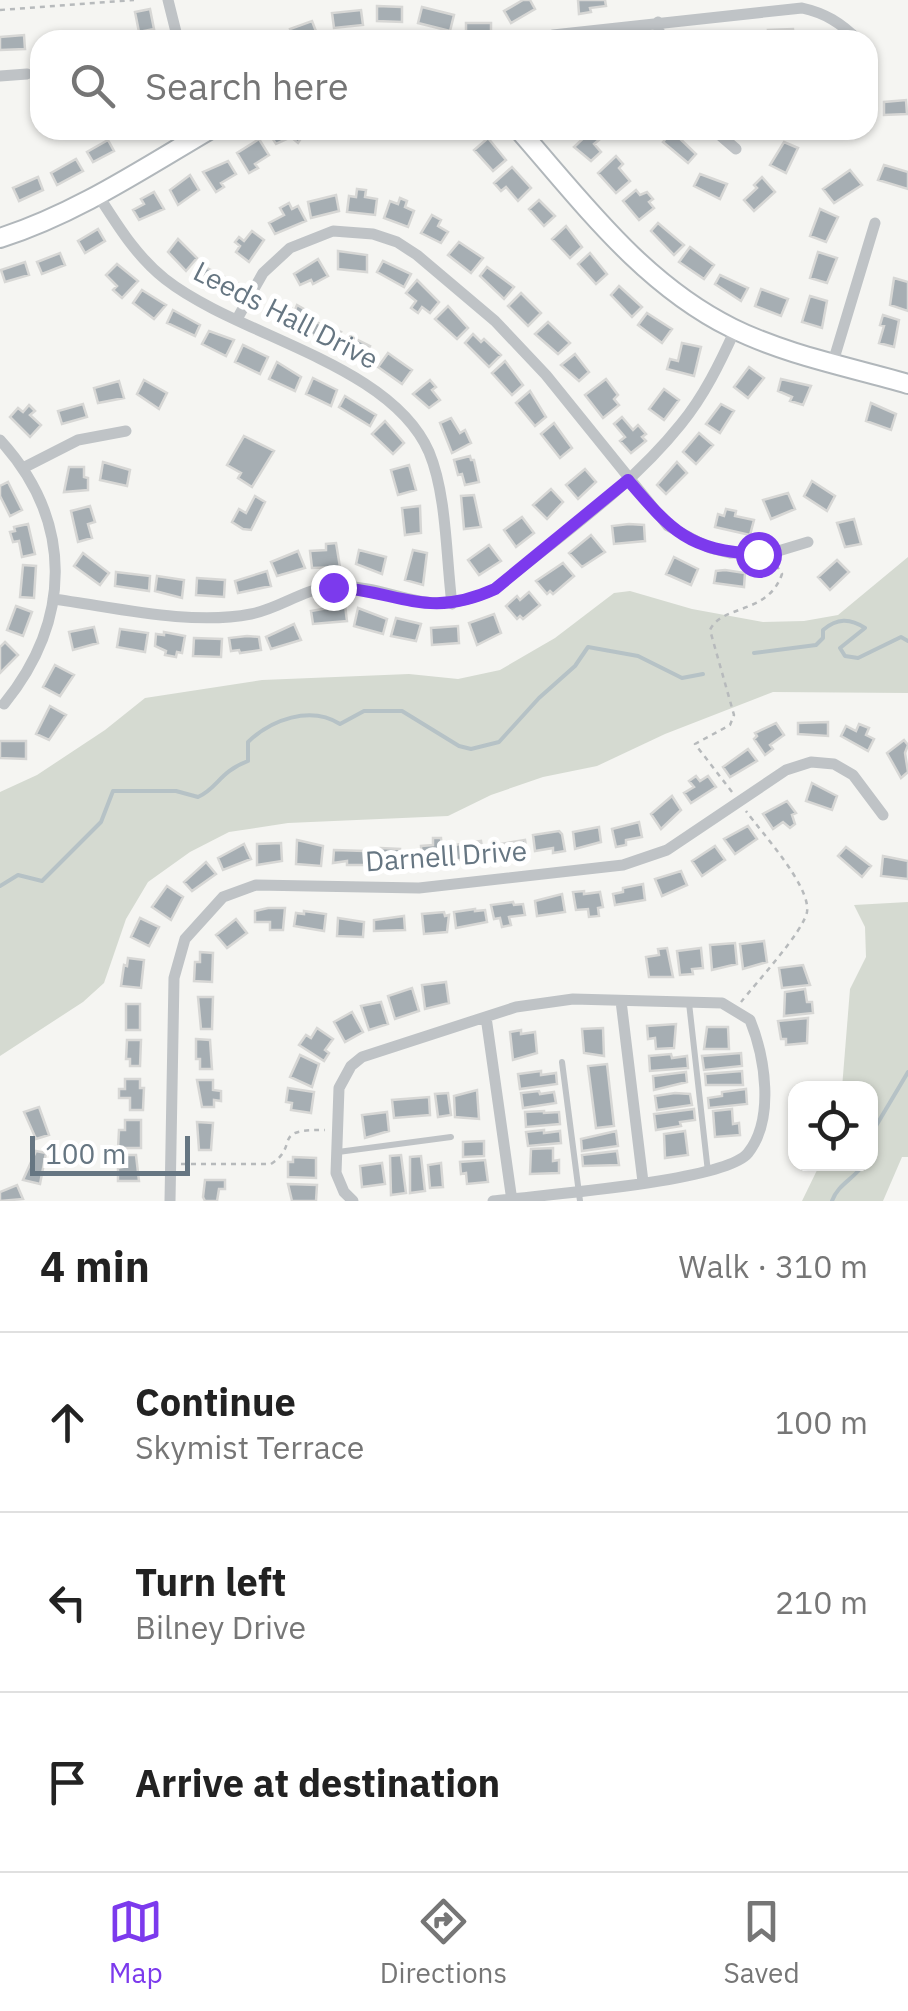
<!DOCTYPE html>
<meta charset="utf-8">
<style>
:root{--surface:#fff;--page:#f6f6f6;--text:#222;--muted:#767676;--line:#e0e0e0;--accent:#7c3aed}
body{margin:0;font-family:"IBM Plex Sans",sans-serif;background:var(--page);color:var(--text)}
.controls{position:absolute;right:30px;bottom:30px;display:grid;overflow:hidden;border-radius:20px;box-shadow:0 2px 8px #0004}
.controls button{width:90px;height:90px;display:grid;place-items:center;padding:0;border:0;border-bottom:2px solid var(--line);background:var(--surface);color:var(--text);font:50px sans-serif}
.scale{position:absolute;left:30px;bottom:25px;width:160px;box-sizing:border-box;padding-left:10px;border:5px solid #667682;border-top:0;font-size:28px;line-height:35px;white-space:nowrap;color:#667682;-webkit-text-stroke:8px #fff;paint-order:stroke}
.stop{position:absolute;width:30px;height:30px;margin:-22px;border:8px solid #7c3aed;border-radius:50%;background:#fff}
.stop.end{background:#7c3aed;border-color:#fff;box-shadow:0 2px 10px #0008}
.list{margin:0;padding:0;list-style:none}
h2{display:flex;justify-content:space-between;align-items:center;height:130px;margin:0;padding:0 40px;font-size:42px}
h2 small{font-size:32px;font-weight:400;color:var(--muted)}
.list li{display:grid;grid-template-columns:65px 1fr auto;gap:30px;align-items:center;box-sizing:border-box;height:180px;padding:0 40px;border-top:2px solid var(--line)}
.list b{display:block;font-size:38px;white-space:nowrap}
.list p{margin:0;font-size:32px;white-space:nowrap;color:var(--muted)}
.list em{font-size:32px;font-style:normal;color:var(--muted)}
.icon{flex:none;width:55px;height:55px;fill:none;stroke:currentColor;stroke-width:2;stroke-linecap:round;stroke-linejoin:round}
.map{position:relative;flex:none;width:908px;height:1201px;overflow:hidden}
.search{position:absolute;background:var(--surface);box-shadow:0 2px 8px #0004;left:30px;right:30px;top:30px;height:110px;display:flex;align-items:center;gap:25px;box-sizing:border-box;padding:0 35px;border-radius:30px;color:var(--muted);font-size:38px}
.sheet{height:670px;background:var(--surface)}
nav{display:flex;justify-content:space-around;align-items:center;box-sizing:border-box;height:140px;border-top:2px solid var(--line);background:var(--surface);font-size:28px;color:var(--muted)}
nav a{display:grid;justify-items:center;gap:5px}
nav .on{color:var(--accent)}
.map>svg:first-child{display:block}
.green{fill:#d5dad1}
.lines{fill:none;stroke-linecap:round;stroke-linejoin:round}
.stream{stroke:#b6c2c6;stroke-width:4}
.building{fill:#a6aeb3;stroke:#d7d7d5;stroke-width:2.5}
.secondary-casing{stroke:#b1b7bb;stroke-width:22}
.path{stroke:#b7babc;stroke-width:2.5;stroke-dasharray:5 5;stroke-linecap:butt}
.lane{stroke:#bfc3c6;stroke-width:6}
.street{stroke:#bfc3c6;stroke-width:11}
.secondary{stroke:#fff;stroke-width:18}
.route{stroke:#7c3aed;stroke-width:12}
.labels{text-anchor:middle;stroke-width:10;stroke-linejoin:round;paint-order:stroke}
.street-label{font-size:28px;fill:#667682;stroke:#fff}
</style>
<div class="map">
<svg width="908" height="1201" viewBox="0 0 908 1201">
<rect width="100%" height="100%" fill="#f5f5f2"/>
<path class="green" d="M908,557v136l-135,-1 -108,42 -68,32 -54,11 -52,18 -43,21 -160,7 -59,9 -39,20 -42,30 -22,37 -22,64 -21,19 -83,54v-264l37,-17 68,-45 40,-32 117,-18 147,-6 49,5 42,-9 55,-32 59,-45 16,-2 62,18 71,13 41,-1 34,-6z
M908,902v255h-6l-19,44h-81l18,-37h50v-76h-28l8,-99 16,-32 -1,-30 -11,-22z"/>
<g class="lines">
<path class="stream" d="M754,653l62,-8 7,-7v-8c14,-12 27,-12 42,-2l-25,20 5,8 13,2 43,-21 7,4
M0,886l18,-11 24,6 59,-59 12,-31h63l22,6c20,-9 21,-25 50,-36v-19c23,-22 62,-37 92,-18l24,-13h38l57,35 12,3 28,-7 40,-44 36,-32 13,-19 50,9 44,22 21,-4
M870,1136l38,-64
M832,1201c6,-17 22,-22 32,-37"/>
</g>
<path class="building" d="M523,0h7l5,9 -24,14 -7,-12z
M578,0h27l1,6 -16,2 1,4 -12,2z
M377,6l25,1v15l-25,-1z
M422,7l32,8 -4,16 -32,-8z
M150,9l4,20 -15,3 -4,-20z
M361,10l2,15 -29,3 -2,-15z
M312,21l5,13 -23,6 -4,-11z
M466,23h25v17l-25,-1z
M793,29l1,11h-25l-1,-10z
M24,35l1,14 -25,1v-13z
M906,100l1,14 -23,1v-13z
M267,130h33l2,7 -4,6 -7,-6 -15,7z
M592,130l8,9 -6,5 7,8 -10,9 -17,-14z
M672,131l24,23 -8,9 -25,-21z
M488,138l18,22 -13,11 -19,-21z
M259,139l10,16 -14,9 3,4 -9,5 -12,-20z
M108,140l6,11 -21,11 -6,-10z
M784,142l14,6 -12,25 -16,-8z
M616,156l7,8 -4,4 11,13 -14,12 -18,-20z
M76,159l7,12 -26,14 -6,-12z
M228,161l8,13 -15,9 3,4 -8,5 -13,-20z
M884,165l24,7v17l-30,-9z
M512,167l19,21 -13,13 -12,-14 -5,4 -7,-8z
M850,170l12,15 -28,18 -11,-14z
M700,174l27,10 -7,15 -26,-13z
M190,175l9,15 -21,15 -8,-15z
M38,177l5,13 -24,11 -6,-13z
M762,177l13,15 -21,19 -10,-11 13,-12 -3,-3z
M357,189l9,1 -1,7 12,2 -2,16 -28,-3 2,-16 7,1z
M636,190l4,5 7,-3 6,7 -4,3 5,6 -15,12 -16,-19z
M154,192l10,17 -25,11 -6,-10 11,-6 -3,-5z
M336,195l3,16 -28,7 -3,-16z
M400,198l7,3 -2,6 9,4 -6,16 -24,-9 6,-17 8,3z
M539,200l16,16 -11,10 -15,-17z
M289,203l3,6 6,-3 8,15 -31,13 -6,-11 15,-8 -4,-7z
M820,209l18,8 -12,25 -16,-6z
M432,215l9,5 -3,6 10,6 -7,11 -20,-10z
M658,223l26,22 -10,10 -23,-24z
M566,226l16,21 -12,11 -18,-19z
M98,229l7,12 -20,12 -7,-12z
M252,231l12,9 -15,22 -13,-10 4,-6 -5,-4 4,-5 5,4z
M178,239l19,19 -11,13 -18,-19z
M459,242l24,16 -12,15 -23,-18z
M690,247l24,18 -10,14 -25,-17z
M338,251l29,4v17l-29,-3z
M818,252l19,6 -10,25 -17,-5z
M60,253l5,12 -23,9 -5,-12z
M590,253l17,21 -11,10 -18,-20z
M318,259l10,17 -15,8 -2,-4 -11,5 -6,-11z
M383,261l28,13 -7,13 -27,-15z
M25,262l4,13 -24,7 -4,-12z
M117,264l21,17 -16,17 -9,-8 4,-4 -11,-11z
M205,267l32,16 -7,14 -30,-17z
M487,267l27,20 -10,12 -24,-23z
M720,275l28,13 -7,13 -26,-17z
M894,278l14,4v29l-18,-6z
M417,280l22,22 -9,11 -8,-6 -4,6 -7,-5 5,-7 -10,-8z
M619,286l23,21 -10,10 -21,-22z
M761,289l27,10 -7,17 -26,-10z
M142,290l24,15 -12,14 -21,-16z
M521,293l20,20 -13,13 -20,-20z
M810,296l17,5 -5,27 -20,-6z
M272,301l23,9 2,-5 7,4 -7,19 -31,-16z
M448,306l20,22 -11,11 -22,-20z
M173,310l27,15 -5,11 -28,-13z
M647,313l25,16 -10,14 -24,-18z
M883,315l16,5 -5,27 -15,-4 5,-17 -4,-1z
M308,319l33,13 -7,14 -31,-16z
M548,322l22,21 -12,11 -23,-20z
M209,331l25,9 -8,16 -24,-12z
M473,334l8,8 3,-3 17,16 -12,12 -24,-24z
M350,336l20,10 -6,12 -21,-7z
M682,343l19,4 -7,29 -27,-7 3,-10 8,2z
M243,345l25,12 -8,17 -25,-12z
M388,353l24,17 -10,14 -24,-17z
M575,354l14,18 -10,9 -18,-16z
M505,361l18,24 -11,10 -20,-22z
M277,362l24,15 -6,14 -26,-12z
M749,367l15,11 -16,20 -14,-11z
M313,378l24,12 -6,16 -25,-12z
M606,379l12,16 -4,4 5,6 -16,13 -18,-23z
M781,379l30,7 -8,19 -13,-4 2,-4 -14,-6z
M144,380l23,13 -8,16 -22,-15z
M430,380l6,7 -4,3 8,10 -11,8 -16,-14z
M119,381l5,17 -26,5 -4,-15z
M664,389l15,11 -15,20 -15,-11z
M530,391l16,26 -11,9 -19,-23z
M345,396l31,19 -6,11 -31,-19z
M871,403l25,11 -5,16 -25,-9z
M83,404l4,13 -25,7 -4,-13z
M721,404l13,7 -14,22 -14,-9z
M29,405l6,6 -5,4 11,10 -11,12 -20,-20 8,-9 5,4z
M622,417l11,13 5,-5 8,9 -4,3 4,4 -15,12 -11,-12 5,-4 -11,-13z
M451,418l9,15 5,-3 6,13 -19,10 -12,-30z
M385,421l19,22 -11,11 -21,-20z
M554,423l18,25 -12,10 -19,-24z
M699,433l14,12 -17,19 -13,-12z
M244,436l30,15 -22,36 -14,-9 3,-5 -14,-8z
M470,456l1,4h3l5,22 -14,3 -3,-11 -4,1 -4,-15z
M103,462l27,8 -3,16 -27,-6z
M677,462l10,11 -21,21 -9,-9z
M409,465l7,25 -18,5 -7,-25z
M69,467h15v10l4,1v12l-24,2z
M585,469l11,13 -18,17 -12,-14z
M812,481l23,15 -8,15 -23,-15z
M8,482l14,28 -12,6 -10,-20v-10z
M551,489l12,13 -16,17 -14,-14z
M788,493l7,16 -24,10 -8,-19z
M474,495l7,32 -17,2 -3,-33z
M255,496l10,6 -14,28 -8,-1 -11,-7 7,-13 7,4z
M90,506l5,16 -7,2 4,14 -14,4 -7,-31z
M420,506l1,27 -16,2 -3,-27z
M726,509l10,2 -1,5 19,4 -4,15 -35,-8 3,-13 6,2z
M522,517l12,16 -18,14 -12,-17z
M854,519l7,25 -16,3 -8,-24z
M28,524l7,30 -13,3 -3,-16 -6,1 -3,-10 5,-1 -1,-4z
M629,524l15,1 1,16 -31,3 -2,-18z
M591,535l14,17 -23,15 -13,-14z
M336,543l4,24 -28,1 -2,-17 16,-1v-6z
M489,545l12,16 -22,14 -11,-15z
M359,550l27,7 -4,17 -26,-10z
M413,550l14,3 -4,32 -18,-5z
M298,551l7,17 -28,8 -6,-14z
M83,553l26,20 -9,12 -26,-19z
M674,557l24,12 -7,16 -25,-11z
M837,560l12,12 -19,18 -12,-13z
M563,563l11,13 -21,18 -3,-3 -3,3 -11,-13z
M23,565l13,1 -2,32 -14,-1z
M725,570l20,3 -1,14 -30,-4 2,-12z
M267,571l4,15 -33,7 -3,-12z
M116,572l34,4 -1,15 -34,-5z
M157,576l27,4 -2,18 -27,-7z
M197,578l28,2 -1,17 -28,-2z
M529,592l11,13 -17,14 -3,-3 -3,3 -11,-13 11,-10 3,4z
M345,605l2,16 -34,3 -2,-13z
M16,606l16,6 -9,24 -16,-6z
M358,608l29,11 -4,15 -29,-8z
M494,614l7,19 -24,12 -8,-22z
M396,618l25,6 -5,17 -25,-5z
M294,624l7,16 -30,9 -5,-12z
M458,626l1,17 -27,2 -1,-17z
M94,627l4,16 -25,7 -4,-18z
M120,629l28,4 -3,19 -28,-5z
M164,632l21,4 -3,17 -5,-1 -1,5 -11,-2 1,-4 -11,-5 1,-12 8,1z
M247,636l12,1 2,13 -21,3 -1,-3 -8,1 -2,-13z
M194,638l28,1 -1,18 -28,-1z
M5,642l13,13 -18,18v-26z
M55,665l19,10 -14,21 -17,-9z
M50,706l16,9 -17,25 -13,-6z
M828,722v14l-30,-2v-11z
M776,723l8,12 -14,10 3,4 -8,6 -11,-16 3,-3 -2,-3z
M859,724l10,4 -3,7 8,4 -6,12 -27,-15 5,-10 10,5z
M904,740l4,5 -3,8 3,19 -7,6 -14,-25z
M0,741h26v18l-26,-1z
M748,749l9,12 -27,16 -7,-10z
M696,776l4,5 8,-5 8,11 -25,16 -7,-10 10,-6 -5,-6z
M812,783l25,13 -5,14 -26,-9z
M672,796l9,14 -20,19 -10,-15z
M787,801l9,12 -4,2 3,9 -5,4 -7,-6 -10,7 -10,-15z
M639,822l3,15 -16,3v5l-10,2 -4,-18z
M748,826l9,13 -22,15 -11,-15z
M599,827l2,15 -26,7 -2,-17z
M559,831l3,3 3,17 -12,2v-5l-18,3 -2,-16z
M433,838h8l2,27 -21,-1 -1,-18 12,-1z
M297,840l26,6 -2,20 -25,-2z
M525,840l2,12 -31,7 -2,-14z
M481,841l3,19h-28l-2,-15z
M281,843l1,18 -25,4v-21z
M244,844l7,15 -28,11 -5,-12z
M715,846l10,14 -23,16 -10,-15z
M846,847l25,19 -9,11 -24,-21z
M380,848l20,1 -1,16 -28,3 1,-17z
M334,850l31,1 -1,14h-17v-4l-14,2z
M883,856l25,5v18l-27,-3z
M206,862l10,12 -24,17 -8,-9z
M681,871l6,14 -25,11 -7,-17z
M643,884l2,16 -30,5 -2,-11 10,-2v-4z
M167,886l16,11 -12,23 -19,-13z
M584,891v3l16,-2 3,15 -5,1 1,8 -10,1 -1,-8 -12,1 -3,-18z
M562,894l3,18 -28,4 -2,-15z
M513,902l1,3 9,-1 2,11 -16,2 2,8 -9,2 -2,-9 -6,1 -3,-14z
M268,908h17l-2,22h-13v-8h-15v-11z
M475,909v2l10,-1 2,12 -31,6 -2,-16z
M304,911l22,3 -2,17 -30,-5 2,-13 8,1z
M444,912l1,4 4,-1 -2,17 -23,2 -2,-20z
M404,916l1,14 -31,1v-11z
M140,918l19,9 -10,19 -18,-9z
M338,918l26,4 -1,15 -26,-1z
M236,919l11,14 -20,15 -11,-13z
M764,941l3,21 -24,7 -3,-25z
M735,943l2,21 -25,6 -2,-25z
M667,948l6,29h-24l-3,-20 13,-2 -1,-6z
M701,948l2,20 -11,1 1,5 -13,1 -3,-24z
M200,952l13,1 -1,29 -18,-1 1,-19h5z
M128,958l16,2 -3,28 -20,-2 3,-21 3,1z
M803,965l7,20 -28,3 -3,-20z
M446,982l3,21 -24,6 -3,-24z
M412,988l7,23 -24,8 -7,-23z
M805,989l2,13h5l1,11 -29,3 1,-24z
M198,997h15l-1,32h-11z
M381,1002l7,22 -19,6 -8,-24z
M126,1004h14v26h-14z
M352,1012l11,20 -18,10 -11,-20z
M808,1018l-1,25 -21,2v-6h-5l-3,-18z
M676,1024l-2,24 -18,1 -1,-11 -7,1 -1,-13z
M707,1027h21l1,22h-25z
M317,1028l16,11 -8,11 4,3 -5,8 -25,-16 7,-10 5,3z
M603,1028l1,28 -20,-3 -2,-24z
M521,1030v4l14,-2 2,21 -24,7 -3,-28z
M196,1039l14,1 2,29h-12v-10h-4z
M127,1040h14l-1,26h-10v-7h-4z
M741,1053l1,13 -38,4 -2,-14z
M671,1054l1,4 15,-2 1,12 -38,3 -1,-15z
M300,1055l19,9 -7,23 -22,-10z
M607,1064l7,62 -18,2 -8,-62z
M541,1071v4l15,-2 1,11 -37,5 -2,-15z
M742,1071l1,14h-37l-1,-11z
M686,1072l1,10 -33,8 -1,-14z
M125,1079h15v9h4l-1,22h-13v-12h-11v-9h6z
M197,1080h16v10l8,1v10l-7,-1v7h-12z
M288,1088l26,4 -3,21 -20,-3 1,-7 -6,-1z
M746,1089l1,15 -38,4 -1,-10 14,-2v-4z
M477,1090l2,29 -24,-2 -1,-21z
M539,1091l1,3 14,-2 2,11 -33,5 -2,-15z
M448,1093l3,22 -13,2 -3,-23z
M675,1093l15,1 2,11 -35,5 -2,-14z
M429,1097l1,18 -36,3 -2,-18z
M39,1107l10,28 -13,4 -12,-27z
M694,1109l1,11 -15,2 1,4 -25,4 -2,-16z
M732,1109l1,15 6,-1 1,12 -25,2 -2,-26z
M544,1111v2l15,-1 1,12 -34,3 -1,-15z
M387,1112l2,19 -24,7 -3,-23z
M125,1120h16v28h-23l1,-18h6z
M197,1122l16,1 -2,27h-12z
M544,1130v3l16,-2 1,12 -33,3 -2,-14z
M616,1131l2,15 -36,5 -1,-12z
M685,1131l3,24 -23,3 -1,-24z
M484,1141v15l-21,1v-15z
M553,1148v13l6,-1v13l-29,1 1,-25z
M36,1151l10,2 -6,31 -17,-4z
M617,1151l2,14 -36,1 -1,-11z
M123,1155h13l3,26h-21v-13l5,-1z
M401,1155l5,38 -15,2 -1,-39z
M421,1156l4,35 -15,2v-36z
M293,1157l23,1v20l-28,-1v-15h5z
M485,1160l3,22 -21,2 -1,-11 -5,1 -1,-12z
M382,1163l3,21 -23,3 -2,-21z
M441,1163l2,24 -13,1 -2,-23z
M205,1180h20v9h-6l-2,12h-12l-2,-4z
M288,1184l29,1 -1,16h-24z
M17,1185l6,14 -23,2v-9z"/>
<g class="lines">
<g class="secondary-casing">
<path id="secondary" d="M519,130c64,73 124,154 213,198 54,27 118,39 176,56
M0,238c75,-24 141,-68 209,-108"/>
</g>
<path class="path" d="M0,10l134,-10
M732,792l-37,-48 35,-19 4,-10 -24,-85c12,-26 58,-15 72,-56l-6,-9
M741,1002c15,-19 62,-70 66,-90 4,-26 -46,-80 -61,-101
M181,1164h90c30,-19 -2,-35 54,-34"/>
<path class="lane" d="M689,1003l19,169
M562,1062l18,139
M338,1152l113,-15"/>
<path class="street" d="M168,0l10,40
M658,22l2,18
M536,40l17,-5 249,-27c23,5 39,15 56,32
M0,76l27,-2
M714,130l22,19
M98,195c20,31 38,61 67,84 74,58 225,84 264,173 18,43 17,106 23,152
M237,319l26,-46 27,-25 43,-17 40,3 24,8 20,13 78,66 51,54 122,151 42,22 20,5 45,-1 33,-10
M833,362l42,-139
M0,440c74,81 72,180 4,264
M25,467l53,-27 48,-9
M53,599c61,8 137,27 198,15 28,-5 52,-25 80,-27 67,-5 88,37 164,2 63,-52 135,-101 186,-165 23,-28 39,-61 54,-94
M621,1001l22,181
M486,1017l26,184
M170,1201l4,-223 11,-39 38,-42 33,-12 163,3 204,-23 44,-15 119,-80 25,-8 23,2 19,11 30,40
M353,1201l-9,-9 -8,-19 3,-85 12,-22 11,-9 154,-50 57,-8 149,4 28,17c15,37 25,99 -2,133 -23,29 -210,42 -255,48"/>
<use href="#secondary" class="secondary"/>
</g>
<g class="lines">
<path class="route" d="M333,587c66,4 94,33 162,2l133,-109c43,50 60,71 130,74"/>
</g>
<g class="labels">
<g class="street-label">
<text transform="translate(286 315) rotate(27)" y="10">Leeds Hall Drive</text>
<text transform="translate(446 856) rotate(-4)" y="10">Darnell Drive</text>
</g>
</g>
</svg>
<div class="controls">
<button><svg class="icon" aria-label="locate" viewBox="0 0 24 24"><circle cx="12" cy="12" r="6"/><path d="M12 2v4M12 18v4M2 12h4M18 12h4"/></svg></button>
</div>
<div class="scale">100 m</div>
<div class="stop" style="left:758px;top:554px"></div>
<div class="stop end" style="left:333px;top:587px"></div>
<div class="search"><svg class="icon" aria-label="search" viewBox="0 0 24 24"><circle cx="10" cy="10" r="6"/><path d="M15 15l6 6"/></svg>Search here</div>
</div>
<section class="sheet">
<h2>4 min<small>Walk · 310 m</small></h2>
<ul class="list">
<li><svg class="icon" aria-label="ahead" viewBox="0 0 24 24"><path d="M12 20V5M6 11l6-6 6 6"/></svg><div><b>Continue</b><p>Skymist Terrace</p></div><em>100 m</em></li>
<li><svg class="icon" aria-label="left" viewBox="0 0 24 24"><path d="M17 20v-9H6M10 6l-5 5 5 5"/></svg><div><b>Turn left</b><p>Bilney Drive</p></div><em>210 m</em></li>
<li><svg class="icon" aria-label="arrive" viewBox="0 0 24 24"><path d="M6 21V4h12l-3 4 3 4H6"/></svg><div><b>Arrive at destination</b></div></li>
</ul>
</section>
<nav>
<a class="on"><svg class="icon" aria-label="map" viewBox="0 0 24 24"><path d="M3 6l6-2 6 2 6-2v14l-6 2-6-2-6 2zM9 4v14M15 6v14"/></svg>Map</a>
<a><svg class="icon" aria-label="directions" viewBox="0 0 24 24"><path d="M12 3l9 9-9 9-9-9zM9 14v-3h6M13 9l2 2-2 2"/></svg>Directions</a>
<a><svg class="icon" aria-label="saved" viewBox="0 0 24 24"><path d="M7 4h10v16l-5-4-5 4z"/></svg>Saved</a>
</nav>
